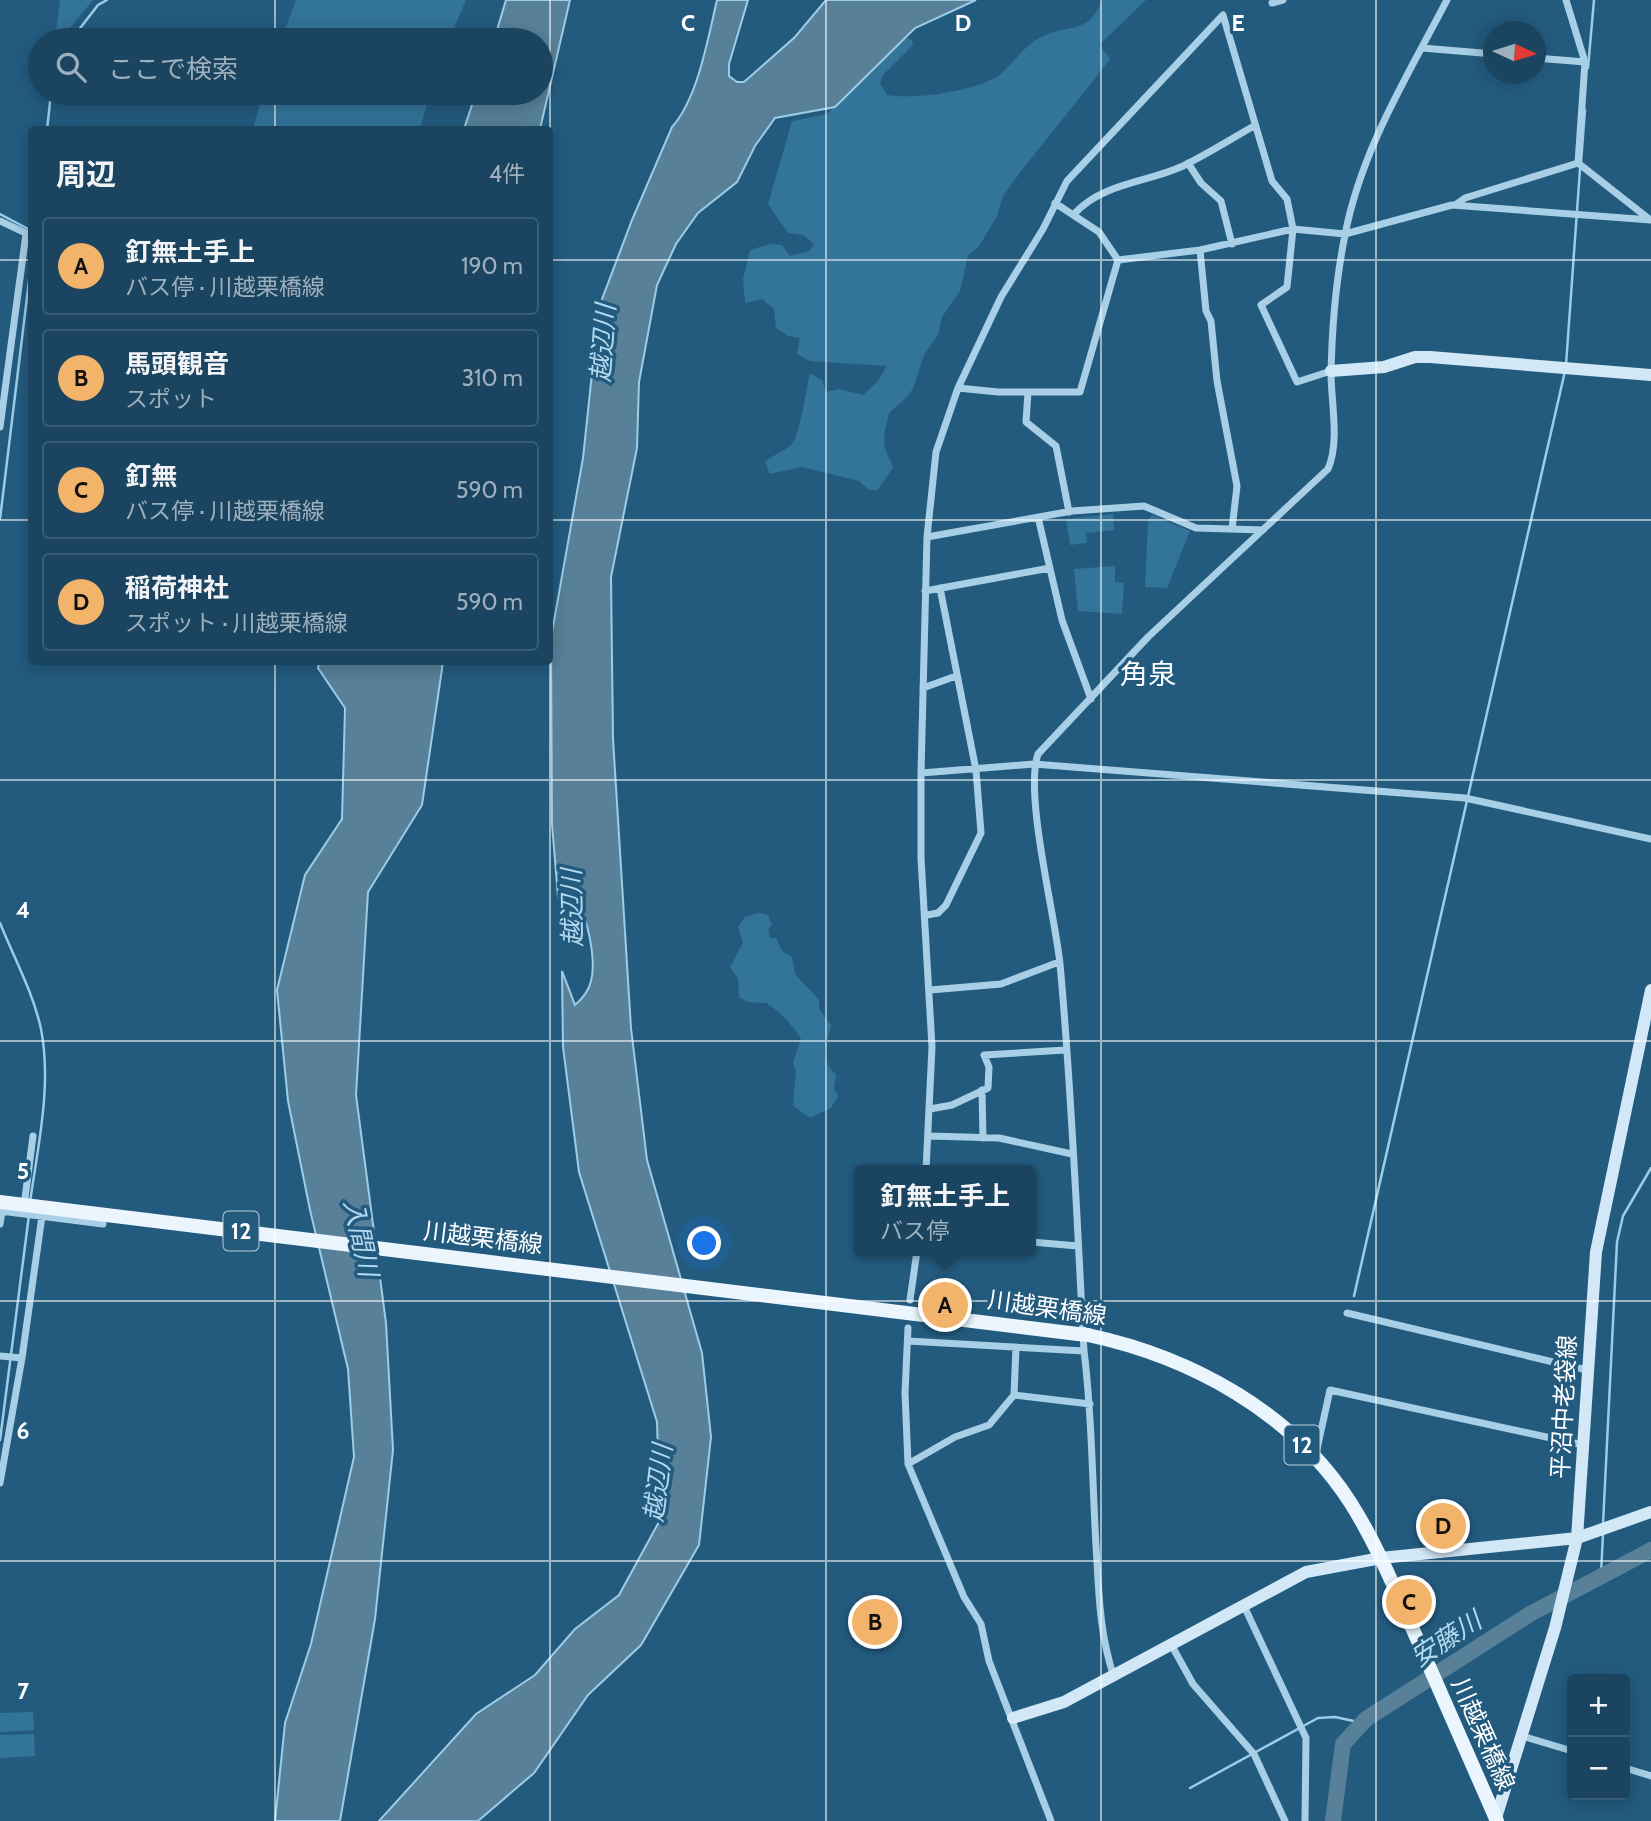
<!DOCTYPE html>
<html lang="ja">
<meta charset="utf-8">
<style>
:root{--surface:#1a445f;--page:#274e68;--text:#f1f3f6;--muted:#9fb0bd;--line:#385c74;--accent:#f2b36b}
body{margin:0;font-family:Cabin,"Noto Sans JP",sans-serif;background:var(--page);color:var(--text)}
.controls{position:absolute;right:21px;bottom:21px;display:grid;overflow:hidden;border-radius:7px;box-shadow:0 4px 18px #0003}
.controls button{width:63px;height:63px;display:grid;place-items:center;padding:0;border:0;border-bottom:2px solid var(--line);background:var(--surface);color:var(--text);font:35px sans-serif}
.compass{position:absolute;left:1483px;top:21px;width:63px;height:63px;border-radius:50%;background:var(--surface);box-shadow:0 4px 18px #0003;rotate:94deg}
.you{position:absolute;left:705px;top:1244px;width:24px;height:24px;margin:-18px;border:5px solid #fff;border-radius:50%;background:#1a73e8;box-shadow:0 0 0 10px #1a73e833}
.badge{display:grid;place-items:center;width:46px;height:46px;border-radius:50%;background:var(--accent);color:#111;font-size:23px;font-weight:700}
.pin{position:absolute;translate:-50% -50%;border:4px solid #fff;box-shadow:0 2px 7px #0006}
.popup{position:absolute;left:854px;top:1165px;width:182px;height:91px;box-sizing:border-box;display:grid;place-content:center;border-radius:7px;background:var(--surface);filter:drop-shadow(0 2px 5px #0005);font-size:23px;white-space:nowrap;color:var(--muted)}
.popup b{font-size:26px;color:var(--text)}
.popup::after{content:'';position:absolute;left:50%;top:100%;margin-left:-14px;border:14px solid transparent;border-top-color:var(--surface)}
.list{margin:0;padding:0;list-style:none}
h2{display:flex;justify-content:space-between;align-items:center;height:91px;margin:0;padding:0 28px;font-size:30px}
h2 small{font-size:23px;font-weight:400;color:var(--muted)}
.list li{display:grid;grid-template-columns:46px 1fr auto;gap:21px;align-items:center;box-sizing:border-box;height:98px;margin:0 14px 14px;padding:0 14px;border:2px solid var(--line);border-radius:7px}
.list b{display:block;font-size:26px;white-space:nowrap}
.list p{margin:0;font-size:23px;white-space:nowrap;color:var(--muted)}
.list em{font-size:23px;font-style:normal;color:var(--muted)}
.icon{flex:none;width:38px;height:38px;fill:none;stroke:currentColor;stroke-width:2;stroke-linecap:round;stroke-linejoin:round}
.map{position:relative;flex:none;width:1651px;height:1821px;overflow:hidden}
.search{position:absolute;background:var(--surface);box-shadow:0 4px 18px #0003;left:28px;top:28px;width:525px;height:77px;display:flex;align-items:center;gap:18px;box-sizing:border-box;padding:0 24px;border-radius:38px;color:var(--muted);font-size:26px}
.panel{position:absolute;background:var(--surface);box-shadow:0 4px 18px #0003;left:28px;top:126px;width:525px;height:539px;border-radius:7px}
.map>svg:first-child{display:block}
.green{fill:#33749b}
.water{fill:#588199;stroke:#9ccce7;stroke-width:2}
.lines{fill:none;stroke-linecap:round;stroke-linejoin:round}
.stream{stroke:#9ccce7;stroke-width:2.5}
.river{stroke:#588199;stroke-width:16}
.street{stroke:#a8cfe6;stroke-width:7}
.secondary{stroke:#d2e8f6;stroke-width:12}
.primary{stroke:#eaf5fd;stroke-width:14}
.primary-bridge{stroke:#eaf5fd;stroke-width:14}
.grid{fill:none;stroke:#fff;stroke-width:2;stroke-opacity:0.55}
.labels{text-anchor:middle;stroke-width:7;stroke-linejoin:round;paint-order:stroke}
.shield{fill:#235b7f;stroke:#bdced9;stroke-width:2}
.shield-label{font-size:23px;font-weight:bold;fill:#fff}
.street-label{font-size:24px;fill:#fff;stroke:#235b7f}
.water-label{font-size:26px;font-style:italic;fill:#b3d9ee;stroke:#235b7f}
.quarter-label{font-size:28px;fill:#fff;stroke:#235b7f}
.grid-label{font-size:23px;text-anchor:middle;font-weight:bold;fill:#fff;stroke:#235b7f;stroke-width:7;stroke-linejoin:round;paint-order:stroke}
</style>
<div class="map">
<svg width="1651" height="1821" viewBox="0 0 1651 1821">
<rect width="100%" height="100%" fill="#235b7f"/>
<path class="green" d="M60,0h33l-33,40h-5z
M296,0h170l-17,40h-168z
M1102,0h44l-47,45 11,13 -5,8 -80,100 -22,30 -6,20 -19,32 -10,7 -8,36 -18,26 -4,18 -14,20 -10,31 -5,9 -20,18 -5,22 1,14 8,18 -15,23h-9l-10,-9 -57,-14 -32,7 -5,-12c8,-7 20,-11 27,-18 8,-9 14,-55 18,-71l12,7 4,12 13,-3 24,6 14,-13 10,-16 -77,-5 -13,-7 3,-16 -12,-2 -12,-8 -2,-19 -12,-10 -17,4 -2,-24 7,-29 20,-6 12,1 8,11 19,-5 5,-7 -11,-9 -15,-2 -20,-29 24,-83 35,-7 29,-28 41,-50 15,4 1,5 -30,30 -3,8 7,12c26,5 95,-4 115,-22 13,-12 23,-28 39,-36 28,-14 47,-1 61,-37z
M263,93h167l-10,36h-167z
M1113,514l1,16 -28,3 1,10 -17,2 -4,-26z
M1152,515l38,16 -23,57 -22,-1 3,-67z
M1115,566v16l9,1 -2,31 -44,-3 -4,-42z
M757,913l11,2 4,9 -4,6 2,8h6l6,13 10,6 3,17 24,26v9l12,16c-4,21 -13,32 5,50l-2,14 4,7 -7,12 -21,10 -17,-12 3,-36 -3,-7 8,-24c-8,-13 -21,-28 -35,-36l-18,-1 -9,-5 -1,-19 -8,-11 13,-24 -5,-16 7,-10z
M33,1712l1,18 -34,2v-19z
M34,1734l1,22 -35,2v-23z"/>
<path class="water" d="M506,0h64l-30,129h-76l12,-36h65v-53h-47z
M717,0h31l-19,64v12l8,6h7l51,-45 31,-37h150l-61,28 -80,79 -60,11 -20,28 -18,36 -39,31 -22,31 -19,41 -18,97 -2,66 -26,129 2,162 18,289 16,132 55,193 9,84 -12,108 -58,100 -53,50 -54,78 -56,48h-99l97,-107 59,-39 40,-46 44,-34 41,-75 -3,-98 -78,-250 -16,-125 -1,-76 13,34c7,-6 14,-15 16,-24 5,-19 -2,-63 -15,-77l-11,4 -7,-11 -6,-73 -1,-186 32,-180 16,-151 33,-87 40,-93c26,-29 36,-89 45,-127z
M319,662h124l-21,143 -54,87 -12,203 30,228 7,127 -18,169 -35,202h-65l10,-98 26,-79 43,-187 -6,-88 -38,-159 -22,-109 -11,-111 28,-115 37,-56 3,-111 -27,-40z"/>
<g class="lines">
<path class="stream" d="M71,40l27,-35 9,-5
M1588,68l6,-68
M47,130l4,-37
M1581,162l4,-52
M0,214l32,17
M1566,365l14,-196
M0,519l32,-263
M0,923c14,35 33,69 41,106 11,56 -3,117 -11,173
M1354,1296l211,-925
M0,1440l29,-225
M1603,1524l14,-282 6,-26 28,-48
M1601,1574l2,-40
M1190,1788l128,-70 17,-1 28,6"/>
<path class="river" d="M1333,1821l10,-77 23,-25 164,-105 121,-64"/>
<path class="street" d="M1272,3l11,-3
M1422,48l72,6
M1536,58l49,4 -19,-62
M1188,163l13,20 20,18 11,43
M1578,163l7,-101
M1578,163l71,56
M1055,203l44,29 19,28 82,-10 93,-21 52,5 107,-29 199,15
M1455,205l10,-7 113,-35
M1075,213c28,-30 71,-30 108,-47 24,-12 48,-27 71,-40
M0,221l32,15
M1200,250l6,61 5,10 6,60 20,105 -5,43
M958,388l40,4h82l38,-132
M1028,392l-2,30 30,24 13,66
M0,427l26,-193
M1038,517l24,103 29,79
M927,537l145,-26 72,-5 52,22 67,2
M925,591l125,-23
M923,688l33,-12
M921,773l113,-9 431,34 186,41
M927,915l11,-2 8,-8 35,-72 -5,-63 -36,-182
M930,990l71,-6 58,-22
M982,1090l1,48
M930,1109l22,-4 36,-17 1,-21 -5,-12 81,-5
M929,1136l70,2 73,16
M926,1170l6,-123 -11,-189v-85l6,-236 9,-85 22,-64 43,-91 42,-68 24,-48 156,-166 49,166 15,18 6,30 -6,58 -26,18 36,77 34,-11
M24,1206l9,-70
M0,1211l103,13
M0,1224l2,-13
M1031,1242l47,4
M910,1300l7,-49
M1347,1313l240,57
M908,1328l-3,65 3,71 56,133 17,27 8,37 62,160
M908,1341l176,10
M0,1356l22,2
M1014,1395l2,-48
M1315,1458l15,-68 253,55
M908,1464l47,-27 34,-12 25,-30 76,9
M0,1483l22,-125 20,-142
M1244,1606l62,132 -1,83
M1172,1646l21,38 61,70 31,67
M1114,1677c-13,-38 -15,-76 -17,-116 -5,-70 -4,-140 -13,-210 -7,-128 -12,-258 -24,-387 -5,-49 -36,-170 -22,-210l110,-117 180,-168c12,-27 3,-67 3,-96 1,-46 5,-94 14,-138 16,-85 63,-160 102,-235
M1522,1736l50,15
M1625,1768l26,8"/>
<path class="secondary" d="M1331,371l53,-4 31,-10h15l221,18
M1013,1718l51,-16 242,-130 75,-14 196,-20 74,-26
M1495,1821l60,-193 22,-90 19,-286 55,-262"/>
<path class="primary" d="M482,1261l596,73
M1088,1335c103,22 204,77 262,167 28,44 47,92 68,139 26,60 53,120 79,180"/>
<path class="primary-bridge" d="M0,1202l482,59
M1078,1334l10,1"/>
</g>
<path class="grid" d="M275,0v40M550,0v1821M826,0v1821M1101,0v1821M1376,0v1821M275,93v37M0,260h32M550,260h1101M0,520h32M550,520h1101M275,662v1159M0,780h1651M0,1041h1651M0,1301h1651M0,1561h1651"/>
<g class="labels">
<g class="shield">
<rect x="223.5" y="1211.5" width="35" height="39" rx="5"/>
<rect x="1284.5" y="1425.5" width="35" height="39" rx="5"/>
</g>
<g class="shield-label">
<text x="241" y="1239">12</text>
<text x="1302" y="1453">12</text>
</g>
<g class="street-label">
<text transform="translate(483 1238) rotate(7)" y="8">川越栗橋線</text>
<text transform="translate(1047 1308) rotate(8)" y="8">川越栗橋線</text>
<text transform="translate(1564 1407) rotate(-87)" y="8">平沼中老袋線</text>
<text transform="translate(1483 1734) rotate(66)" y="8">川越栗橋線</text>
</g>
<g class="water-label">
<text transform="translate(603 343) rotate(-86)" y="9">越辺川</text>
<text transform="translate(572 908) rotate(-91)" y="9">越辺川</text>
<text transform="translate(361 1238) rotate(78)" y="9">入間川</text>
<text transform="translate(658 1483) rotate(-83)" y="9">越辺川</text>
<text transform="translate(1446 1639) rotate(-33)" y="9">安藤川</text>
</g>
<g class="quarter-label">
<text x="1148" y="684">角泉</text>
</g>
</g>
<g class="grid-label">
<text x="688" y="31">C</text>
<text x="963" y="31">D</text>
<text x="1238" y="31">E</text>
<text x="23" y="918">4</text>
<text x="23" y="1179">5</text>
<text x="23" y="1439">6</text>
<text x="23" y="1699">7</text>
</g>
</svg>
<div class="controls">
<button>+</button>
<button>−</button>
</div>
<svg class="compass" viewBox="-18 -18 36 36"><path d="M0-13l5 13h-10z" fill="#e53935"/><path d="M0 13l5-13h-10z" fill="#9fb0bd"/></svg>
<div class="you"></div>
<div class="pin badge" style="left:945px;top:1305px">A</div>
<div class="popup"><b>釘無土手上</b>バス停</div>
<div class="pin badge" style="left:875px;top:1622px">B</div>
<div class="pin badge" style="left:1409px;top:1602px">C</div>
<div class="pin badge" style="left:1443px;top:1526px">D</div>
<div class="search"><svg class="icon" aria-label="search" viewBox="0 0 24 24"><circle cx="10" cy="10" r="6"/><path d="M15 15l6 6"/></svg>ここで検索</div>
<section class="panel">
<h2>周辺<small>4件</small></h2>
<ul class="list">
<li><span class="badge">A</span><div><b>釘無土手上</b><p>バス停 · 川越栗橋線</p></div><em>190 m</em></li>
<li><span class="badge">B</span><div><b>馬頭観音</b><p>スポット</p></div><em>310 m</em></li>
<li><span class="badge">C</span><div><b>釘無</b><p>バス停 · 川越栗橋線</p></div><em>590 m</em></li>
<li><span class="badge">D</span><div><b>稲荷神社</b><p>スポット · 川越栗橋線</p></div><em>590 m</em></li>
</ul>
</section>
</div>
